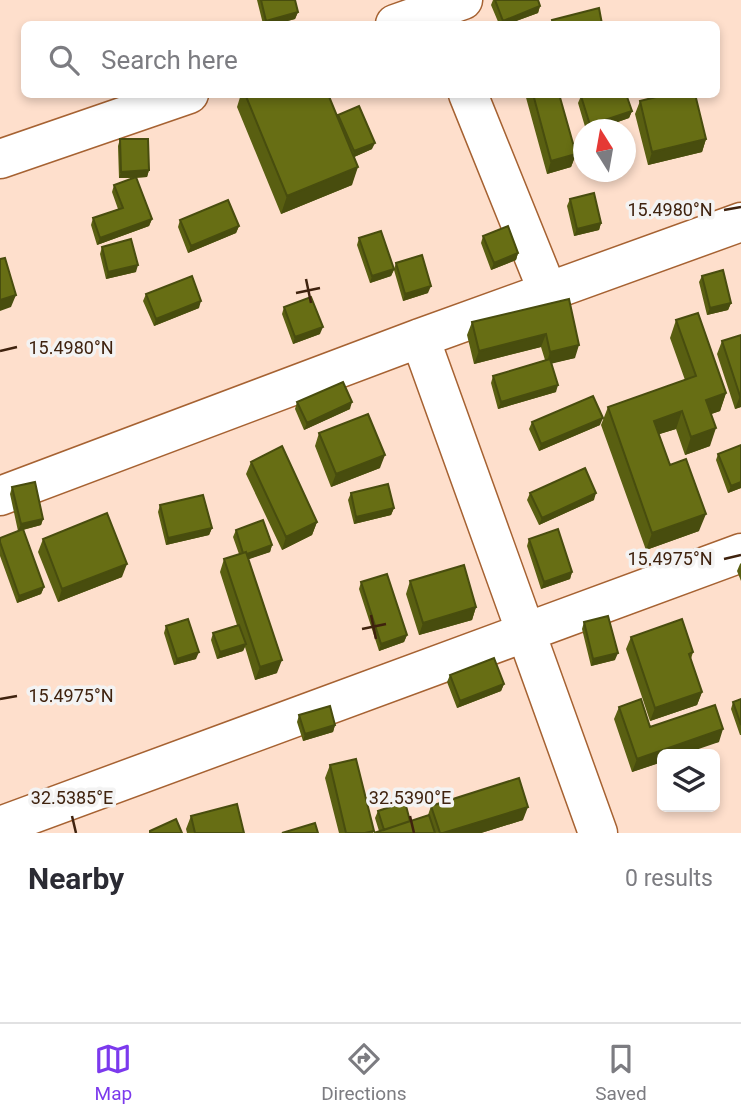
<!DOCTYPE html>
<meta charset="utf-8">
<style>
:root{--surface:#fff;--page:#f7f7f7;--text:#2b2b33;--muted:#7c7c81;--line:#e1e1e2;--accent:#7c3aed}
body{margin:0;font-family:Roboto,sans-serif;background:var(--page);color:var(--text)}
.controls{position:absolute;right:21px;bottom:21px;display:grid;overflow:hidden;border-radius:10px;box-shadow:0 4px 10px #0003}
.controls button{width:63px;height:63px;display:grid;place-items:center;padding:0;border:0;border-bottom:2px solid var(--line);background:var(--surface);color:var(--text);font:35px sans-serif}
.compass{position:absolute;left:573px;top:119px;width:63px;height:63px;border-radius:50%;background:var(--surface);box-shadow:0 4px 10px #0003;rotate:349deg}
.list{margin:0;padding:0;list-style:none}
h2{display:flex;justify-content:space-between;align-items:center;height:91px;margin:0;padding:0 28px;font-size:30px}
h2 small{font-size:23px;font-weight:400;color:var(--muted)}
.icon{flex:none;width:38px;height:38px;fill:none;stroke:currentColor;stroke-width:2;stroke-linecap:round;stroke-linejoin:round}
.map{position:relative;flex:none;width:741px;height:833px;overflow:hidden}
.search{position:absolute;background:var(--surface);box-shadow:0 4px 10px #0003;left:21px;right:21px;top:21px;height:77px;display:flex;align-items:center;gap:18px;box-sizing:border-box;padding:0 24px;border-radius:10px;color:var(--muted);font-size:26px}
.sheet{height:189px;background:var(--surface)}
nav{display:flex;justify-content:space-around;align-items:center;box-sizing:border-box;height:98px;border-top:2px solid var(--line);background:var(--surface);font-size:19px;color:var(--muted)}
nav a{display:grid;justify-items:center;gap:4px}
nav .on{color:var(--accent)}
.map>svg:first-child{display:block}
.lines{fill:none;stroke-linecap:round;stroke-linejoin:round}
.street-casing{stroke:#a66232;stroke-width:41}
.street{stroke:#fff;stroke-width:38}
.wall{fill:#595f11}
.shaded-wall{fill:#484d0e}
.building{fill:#676e14;stroke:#484d0e;stroke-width:2}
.ticks{fill:none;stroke:#3f220e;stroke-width:2.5}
.ticks-label{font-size:18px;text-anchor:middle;fill:#3f220e;stroke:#f3f3f3;stroke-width:7;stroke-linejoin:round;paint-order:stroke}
</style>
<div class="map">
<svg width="741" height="833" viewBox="0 0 741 833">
<rect width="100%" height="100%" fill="#fedfcc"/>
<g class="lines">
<g class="street-casing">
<path id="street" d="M395,24l68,-24
M468,94l80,198
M0,159l189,-65
M420,338l178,495
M0,496l420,-158 321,-116
M0,826l741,-273"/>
</g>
<use href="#street" class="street"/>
</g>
<path class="wall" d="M257,0h38l3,12 -3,7 -19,5h-13z
M493,0h45l2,6 -2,7 -30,11h-9l-8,-19z
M241,94h87l9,23 1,-2 34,34 -18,8 -2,28 -71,29 -44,-107z
M525,94h34l17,60 -5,13 -24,7z
M581,96l51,15 -3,7 -34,12h-9l-8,-27z
M640,101l66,38 -4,13 -54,13 -13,-51z
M120,139l29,31 -2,7 -11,1 16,41 -3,7 -52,19 -6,-20 2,-7 25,-9 -6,-17 2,-7 20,-7h-15l-1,-32z
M570,199l31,24 -2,7 -25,6 -7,-30z
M180,220l59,6 -3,7 -48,20 -10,-26z
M483,236l35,17 -2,7 -25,10 -10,-27z
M359,238l35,31 2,-6 32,30 -25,8 -9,-31 -3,6 -21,7 -13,-38z
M102,247l34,25 -30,7 -6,-25z
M702,276l29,27 -3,7 -21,5 -8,-33z
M146,294l53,14 -45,18 -11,-25z
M569,299l6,59 -23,5 4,29 -58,17 -7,-26 2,-7 52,-16 -4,-13 -67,17 -7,-29 5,-13z
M284,307l36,27 -27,10 -11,-30z
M676,320l50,73 -6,18 -9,3 -1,32 -25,9 -9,-26 -17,5 11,31 29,66 -53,19 -45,-125 7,-18 77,-27 -15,-42z
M741,335v72l-6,2 -18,-55 5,-13z
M297,402l53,7 -46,21 -9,-21z
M532,422l68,3 -61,26 -10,-22z
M319,433l61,35 -49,19 -16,-41z
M741,445v43l-13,5 -12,-33 2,-6z
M251,462l66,60 -5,13 -30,15 -36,-76z
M12,487l31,32 -2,6 -18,5 21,57 -3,7 -24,9 -17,-47v-18l18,-7 -8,-37z
M351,493l43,15 -3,7 -37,9 -6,-24z
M530,493l64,7 -55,25 -12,-25z
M160,505l52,23 -3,7 -43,10 -8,-33z
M236,530l36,15 -2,7 -22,7 29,114 -22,7 -10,-33 -2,4 -26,8 -6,-19 2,-7 24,-8 -17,-53 4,-13 15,-5 -6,-17z
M43,539l79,38 -64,25 -20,-50z
M529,539l43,33 -2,7 -29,10 -14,-43z
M741,563v18l-4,-10 3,-7z
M410,581l66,26 -4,13 -53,15 -13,-41z
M361,582l46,53 -3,7 -25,9 -20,-62z
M584,622l31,38 -24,6 -9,-37z
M166,626l30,33 -22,6 -10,-32z
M631,637l62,15 -2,7 11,33 -5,13 -47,16 -24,-72z
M450,675l54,9 -3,7 -44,17 -10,-26z
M741,699v36h-1l-9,-26 2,-7z
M619,707l31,20 69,15 -57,12v8l-30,10 -18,-53z
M299,715l36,10 -2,7 -30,9 -6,-19z
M330,765l44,66 -1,2h-34l-14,-55z
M431,806l92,14 -42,13h-107l5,-2 -4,-13 3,-7 32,10 18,-6z
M191,816l53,17h-57l-1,-4z"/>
<path class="shaded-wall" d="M540,6l-2,7 -30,11h-6l1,-3z
M298,12l-3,7 -19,5h-11l1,-3z
M632,111l-3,7 -34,12h-7l2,-5z
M706,139l-4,13 -54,13 4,-13z
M375,143l-3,6 -20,9 2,-7z
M576,154l-5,13 -24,7 4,-13z
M358,167l-6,18 -71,29 6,-18z
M149,170l-2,7 -28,1 2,-6z
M152,219l-3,7 -52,19 3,-7z
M601,223l-2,7 -25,6 3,-7z
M239,226l-3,7 -48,20 3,-7z
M518,253l-2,7 -25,10 3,-7z
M138,265l-2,7 -30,7 2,-7z
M394,269l-3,7 -21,7 2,-7z
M431,286l-3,7 -25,8 2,-7z
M16,295l-5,12 -11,4v-11z
M201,301l-2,7 -45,18 2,-7z
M731,303l-3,7 -21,5 3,-7z
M323,327l-3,7 -27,10 2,-7z
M546,334l-5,13 -67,17 5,-13z
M579,345l-4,13 -29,7 4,-13z
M558,385l-2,7 -58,17 3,-7z
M726,393l-6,18 -20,7 6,-18z
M741,395v12l-6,2 5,-13z
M352,402l-2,7 -46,21 3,-7z
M682,411l-6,18 -29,9 7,-17z
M603,418l-3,7 -61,26 2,-7z
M716,428l-6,18 -25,9 6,-18z
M385,455l-5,13 -49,19 5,-13z
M741,482v6l-13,5 3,-7z
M596,493l-2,7 -55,25 3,-7z
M394,508l-3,7 -37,9 2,-7z
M706,514l-7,17 -53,19 6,-17z
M43,519l-2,6 -23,6 3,-7z
M317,522l-5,13 -30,15 4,-13z
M212,528l-3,7 -43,10 2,-7z
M272,545l-2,7 -29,10 3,-7z
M127,564l-5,13 -64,25 4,-13z
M572,572l-2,7 -29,10 3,-7z
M44,587l-3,7 -24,9 2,-7z
M476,607l-4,13 -53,15 4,-12z
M407,635l-3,7 -25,9 2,-7z
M246,644l-3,7 -26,8 3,-7z
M199,652l-3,7 -22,6 3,-6z
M618,653l-3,7 -24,6 2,-7z
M282,660l-5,13 -22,7 5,-13z
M504,684l-3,7 -44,17 3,-7z
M702,692l-5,13 -47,16 5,-13z
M335,725l-2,7 -30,9 2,-7z
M723,729l-4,13 -35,12h-22v8l-30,10 5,-13z
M528,807l-5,13 -42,13h-38z"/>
<path class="building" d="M261,0h34l3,12 -32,9z
M495,0h43l2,6 -37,15z
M599,8l3,16h-49l-1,-4z
M245,94h83l30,73 -71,29z
M533,94h26l17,60 -25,7z
M586,94h40l6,17 -42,14 -9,-29z
M668,94h27l11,45 -54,13 -12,-51z
M359,106l16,37 -21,8 -16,-36z
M120,139h28l1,31 -28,2z
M136,177l16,42 -52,19 -7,-20 30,-10 -9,-23z
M594,193l7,30 -24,6 -7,-30z
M228,200l11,26 -48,20 -11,-26z
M508,226l10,27 -24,10 -11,-27z
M381,231l13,38 -22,7 -13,-38z
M131,239l7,26 -30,7 -6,-25z
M422,255l9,31 -26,8 -9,-31z
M5,258l11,37 -16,5v-41z
M723,270l8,33 -21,5 -8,-32z
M192,276l9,25 -45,18 -10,-25z
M311,297l12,30 -28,10 -11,-30z
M569,299l10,46 -29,7 -4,-18 -67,17 -7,-29z
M698,313l28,80 -20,7 10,28 -25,9 -9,-26 -28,10 16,44 16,-6 20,55 -54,19 -44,-126 88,-31 -20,-56z
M741,335v60l-1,1 -18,-55z
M550,359l8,26 -57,17 -8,-26z
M343,382l9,20 -45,21 -10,-21z
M593,396l10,22 -62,26 -9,-22z
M368,414l17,41 -49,19 -17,-41z
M741,445v37l-10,4 -13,-32z
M282,446l35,76 -31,15 -35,-75z
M585,468l11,25 -54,25 -12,-25z
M35,482l8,37 -22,5 -9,-37z
M388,484l6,24 -38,9 -5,-24z
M203,495l9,33 -44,10 -8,-33z
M107,513l20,51 -65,25 -19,-50z
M263,520l9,25 -25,9 -1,-2 -3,1 -7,-23z
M23,529l21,58 -25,9 -19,-54v-4z
M558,529l14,43 -28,10 -15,-43z
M246,552l36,108 -22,7 -36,-108z
M464,565l12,42 -53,16 -13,-42z
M387,574l20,61 -26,9 -20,-62z
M608,616l10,37 -25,6 -9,-37z
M188,619l11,33 -22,7 -11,-33z
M682,619l11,33 -4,2 13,38 -47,16 -24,-71z
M239,625l7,19 -26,8 -7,-19z
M494,658l10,26 -44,17 -10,-26z
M641,699l9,28 65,-22 8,24 -86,30 -18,-52z
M741,699v26l-8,-23z
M330,706l5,19 -30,9 -6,-19z
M356,759l18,72 -9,2h-19l-16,-68z
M519,778l9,29 -85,26h-3l-9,-27z
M405,802l5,19 -26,9 -6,-19z
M237,804l7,29h-49l-4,-17z
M429,815l6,18h-61z
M176,819l6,14h-32v-2z
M315,823l3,10h-36z"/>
<path class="ticks" d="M724,210l17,-3M306,279l5,24M296,293l24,-5M0,351l17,-4M724,559l17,-4M371,615l5,24M362,629l24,-5M0,699l17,-3M72,816l4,17M410,816l4,17"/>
<g class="ticks-label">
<text x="670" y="216">15.4980°N</text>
<text x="71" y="354">15.4980°N</text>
<text x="670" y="565">15.4975°N</text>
<text x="71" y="702">15.4975°N</text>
<text x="72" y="804">32.5385°E</text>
<text x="410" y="804">32.5390°E</text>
</g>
</svg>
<div class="controls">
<button><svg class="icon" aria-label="layers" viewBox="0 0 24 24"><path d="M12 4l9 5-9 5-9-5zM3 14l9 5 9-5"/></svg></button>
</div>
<svg class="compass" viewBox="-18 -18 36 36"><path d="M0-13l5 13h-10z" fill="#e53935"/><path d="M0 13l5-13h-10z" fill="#7c7c81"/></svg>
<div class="search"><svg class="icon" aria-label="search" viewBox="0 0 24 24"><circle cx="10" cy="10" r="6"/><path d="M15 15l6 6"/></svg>Search here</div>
</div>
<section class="sheet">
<h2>Nearby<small>0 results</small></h2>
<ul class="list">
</ul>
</section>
<nav>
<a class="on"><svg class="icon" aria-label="map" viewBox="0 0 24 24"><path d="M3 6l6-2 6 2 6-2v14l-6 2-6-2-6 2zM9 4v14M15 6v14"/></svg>Map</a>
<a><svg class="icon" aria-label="directions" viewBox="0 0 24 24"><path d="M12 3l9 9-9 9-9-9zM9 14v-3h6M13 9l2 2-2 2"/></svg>Directions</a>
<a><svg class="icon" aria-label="saved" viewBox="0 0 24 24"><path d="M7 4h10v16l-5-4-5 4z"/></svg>Saved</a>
</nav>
